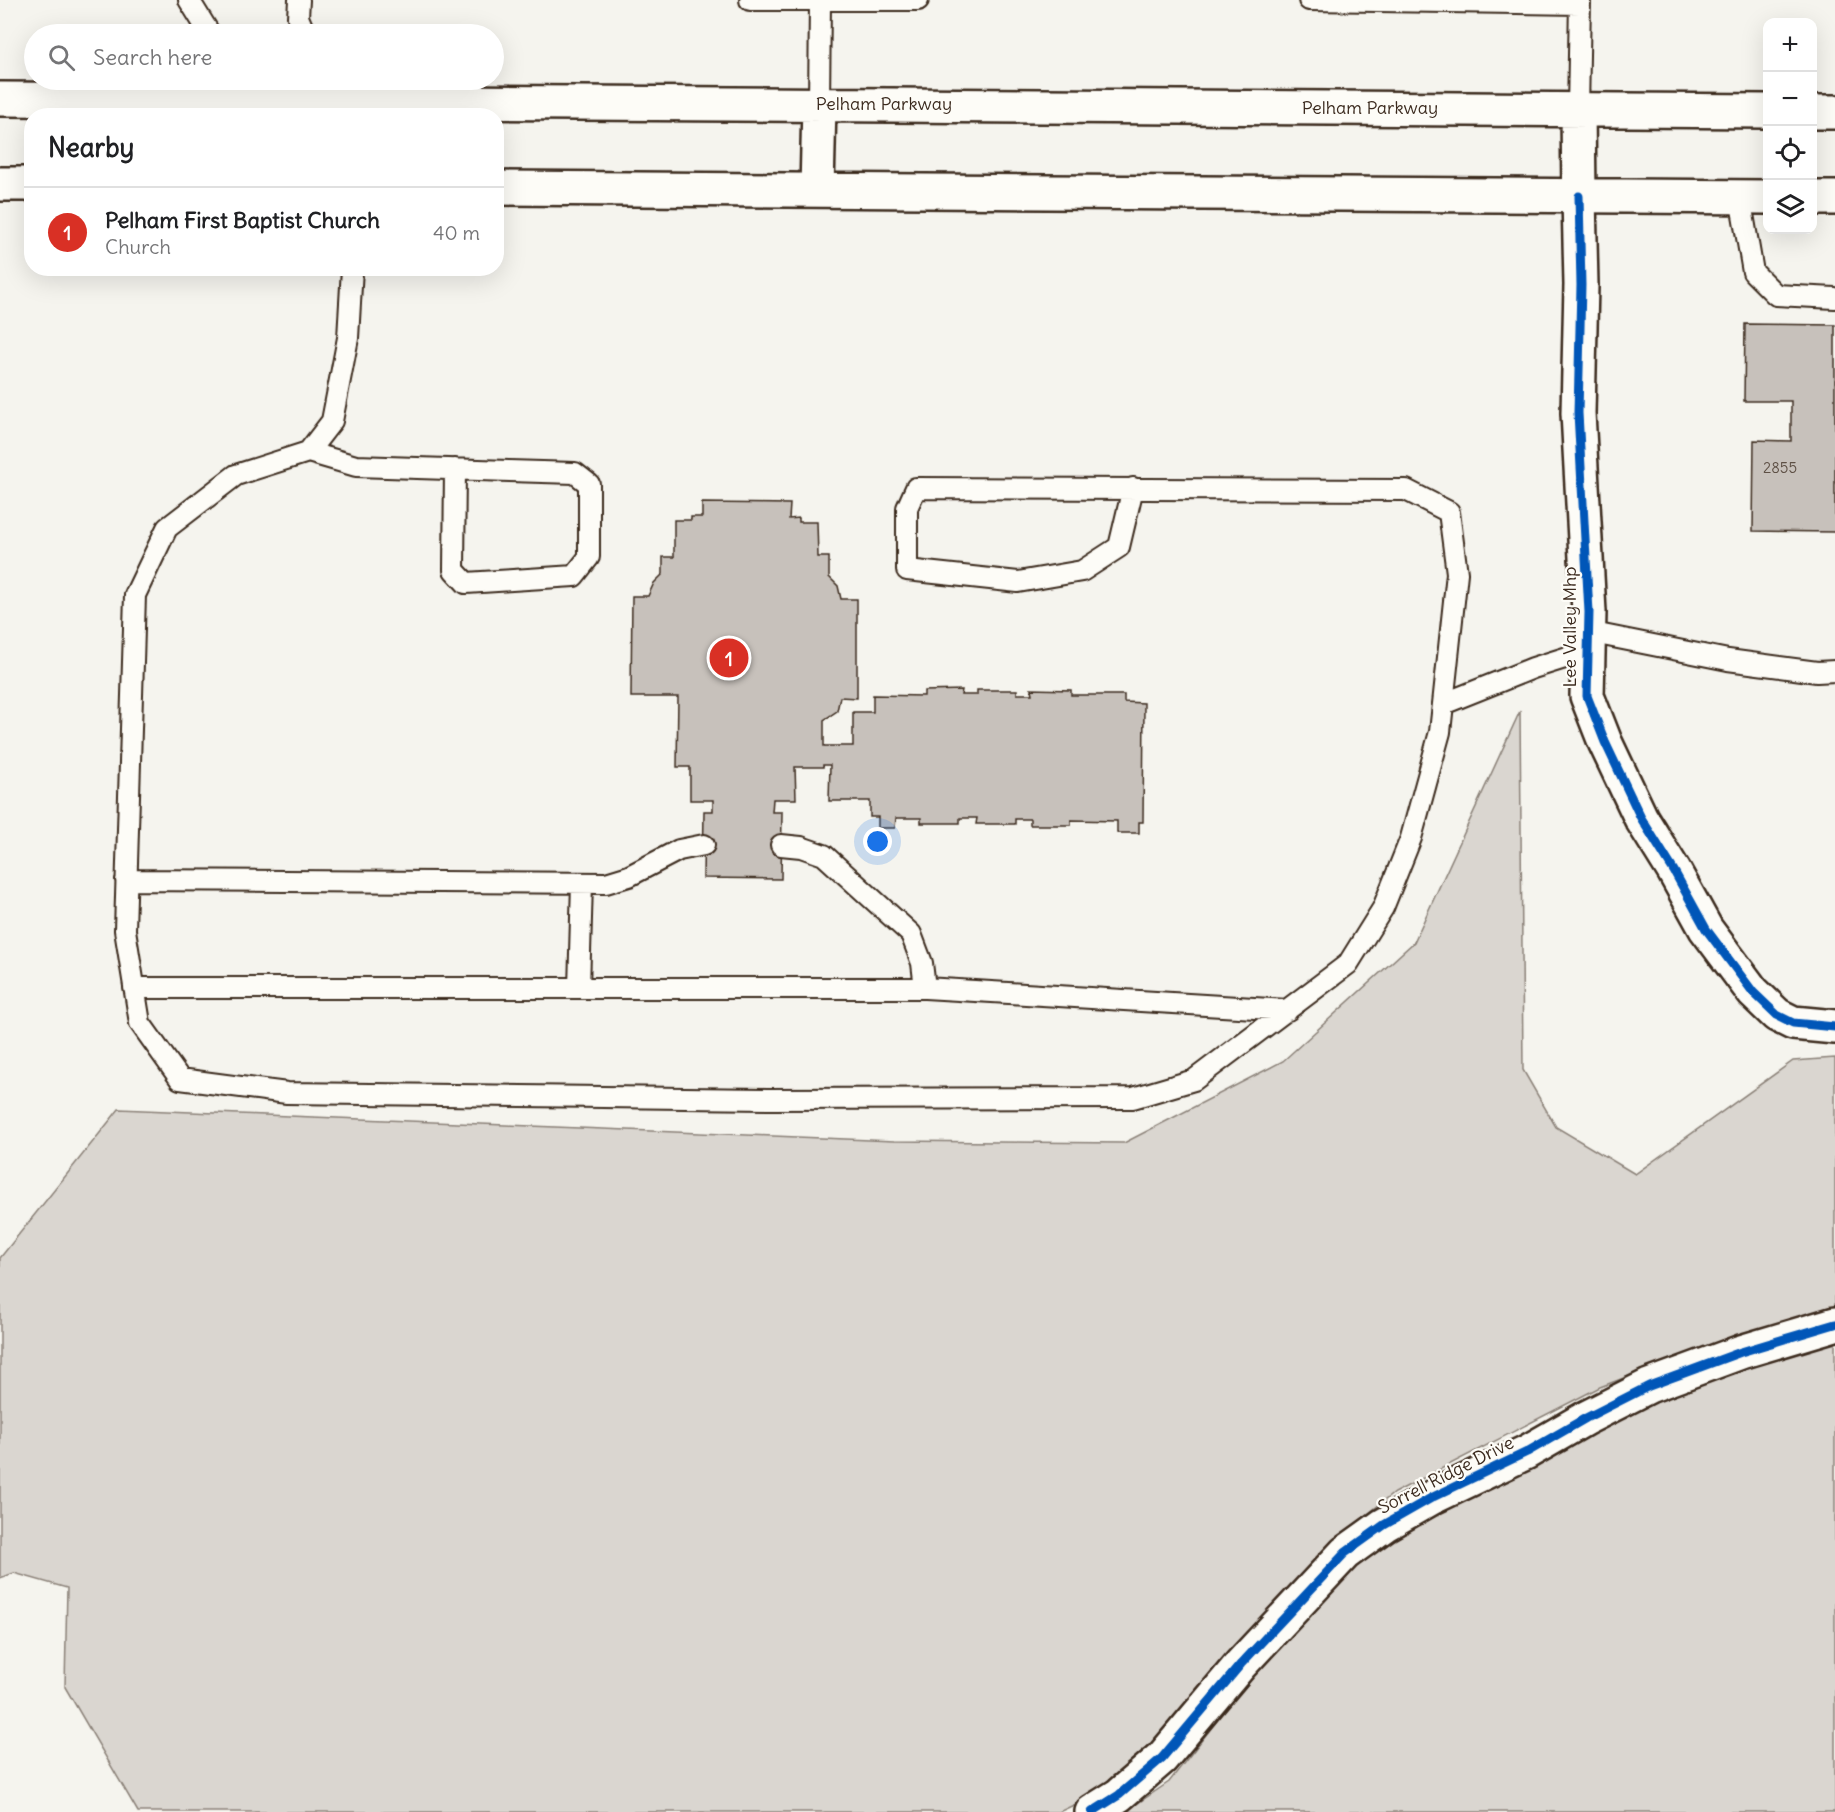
<!DOCTYPE html>
<meta charset="utf-8">
<style>
:root{--surface:#fff;--page:#f2f2f2;--text:#202124;--muted:#757577;--line:#e0e0e0;--accent:#d93025}
body{margin:0;font-family:Delius,sans-serif;background:var(--page);color:var(--text)}
.controls{position:absolute;right:18px;top:18px;display:grid;overflow:hidden;border-radius:12px;box-shadow:0 6px 24px #0002}
.controls button{width:54px;height:54px;display:grid;place-items:center;padding:0;border:0;border-bottom:2px solid var(--line);background:var(--surface);color:var(--text);font:30px sans-serif}
.you{position:absolute;left:878px;top:842px;width:21px;height:21px;margin:-15px;border:4px solid #fff;border-radius:50%;background:#1a73e8;box-shadow:0 0 0 9px #1a73e833}
.badge{display:grid;place-items:center;width:39px;height:39px;border-radius:50%;background:var(--accent);color:#fff;font-size:20px;font-weight:700}
.pin{position:absolute;translate:-50% -50%;border:3px solid #fff;box-shadow:0 2px 6px #0006}
.list{margin:0;padding:0;list-style:none}
h2{display:flex;justify-content:space-between;align-items:center;height:78px;margin:0;padding:0 24px;font-size:26px}
h2 small{font-size:20px;font-weight:400;color:var(--muted)}
.list li{display:grid;grid-template-columns:39px 1fr auto;gap:18px;align-items:center;box-sizing:border-box;height:90px;padding:0 24px;border-top:2px solid var(--line)}
.list b{display:block;font-size:22px;white-space:nowrap}
.list p{margin:0;font-size:20px;white-space:nowrap;color:var(--muted)}
.list em{font-size:20px;font-style:normal;color:var(--muted)}
.icon{flex:none;width:33px;height:33px;fill:none;stroke:currentColor;stroke-width:2;stroke-linecap:round;stroke-linejoin:round}
.map{position:relative;flex:none;width:1835px;height:1812px;overflow:hidden}
.search{position:absolute;background:var(--surface);box-shadow:0 6px 24px #0002;left:24px;top:24px;width:480px;height:66px;display:flex;align-items:center;gap:15px;box-sizing:border-box;padding:0 21px;border-radius:33px;color:var(--muted);font-size:22px}
.panel{position:absolute;background:var(--surface);box-shadow:0 6px 24px #0002;left:24px;top:108px;width:480px;height:168px;border-radius:24px}
.map>svg:first-child{display:block}
.green{fill:#dad6d0;stroke:#8a8077;stroke-width:1.5}
.building{fill:#c7c1bb;stroke:#3b2a1e;stroke-width:1.5}
.lines{fill:none;stroke-linecap:round;stroke-linejoin:round}
.service-casing{stroke:#3b2a1e;stroke-width:24}
.minor-casing{stroke:#3b2a1e;stroke-width:38}
.primary-casing{stroke:#3b2a1e;stroke-width:38}
.service{stroke:#fdfcf7;stroke-width:20}
.minor{stroke:#fdfcf7;stroke-width:33}
.primary{stroke:#fdfcf7;stroke-width:33}
.cycleway-casing{stroke:#fdfcf7;stroke-width:13}
.cycleway{stroke:#0057b8;stroke-width:9}
.labels{text-anchor:middle;stroke-width:4.5;stroke-linejoin:round;paint-order:stroke}
.number-label{font-size:15px;fill:#5e5045}
.street-label{font-size:18px;fill:#3b2a1e;stroke:#fdfcf7}
</style>
<div class="map">
<svg width="1835" height="1812" viewBox="0 0 1835 1812">
<rect width="100%" height="100%" fill="#f5f4ee"/>
<filter id="ink" filterUnits="userSpaceOnUse"><feTurbulence type="fractalNoise" baseFrequency=".0167" numOctaves="2"/><feDisplacementMap in="SourceGraphic" scale="12" xChannelSelector="R" yChannelSelector="G"/><feConvolveMatrix kernelMatrix="1 2 1 2 8 2 1 2 1" color-interpolation-filters="sRGB"/></filter>
<g filter="url(#ink)">
<path class="green" d="M1520,711l3,359 33,57 79,47 158,-113 42,-3v252l-95,24 -140,53 -206,106 -60,48 -100,109 -88,106 -66,46 -21,10h-921l-73,-125 2,-99 -53,-15 -14,5v-320l119,-149 775,32 230,2 159,-82 131,-119z
M1835,1341v471h-710l44,-30 84,-107 100,-105 53,-44 210,-110 127,-50z"/>
<path class="building" d="M1745,324l90,1v207l-82,-1 1,-91 37,1v-40h-47z
M702,503l88,1 -1,15 10,-1v4h18l1,35h11v20l9,9 3,13h16v99l-17,-1 -3,14 -13,9v26h29v-34h20v-17l51,1v-5l38,-1 -1,5h16v-5h40v4h15l-1,-5 40,1v5h53v7l20,1 -1,119h-4v11h-22v-12l-46,-1v5h-41v-6h-15v5h-39l1,-6h-17v5h-39v-5h-25l-1,10h-17v-11h-8v-16h-41l1,-36h-7v2h-28l1,32h-23l-1,13h10l-1,67 -78,-1 1,-67h9v-11h-23v-33h-13l1,-70h-47l1,-101h16l6,-13 9,-9v-17h11v-37h17v-3h11z"/>
<g class="lines">
<g class="service-casing">
<path id="service" d="M189,0l21,34
M299,0l-1,17 7,17
M750,0h168
M1309,0l271,4
M819,104l1,-103
M1578,110l2,-110
M1740,197l13,75 23,23 59,3
M352,268l-4,70 -16,83 -24,31 -72,23 -69,53 -32,67 -10,335 15,93 40,56 107,14 480,6 366,-1 61,-18 154,-116 35,-56 28,-70 29,-106 17,-159 -8,-61 -43,-22 -490,-2 -9,20v62l111,12 64,-11 37,-24 14,-59
M308,452l48,14 219,7 14,11v73l-15,19 -108,7 -12,-13 1,-101
M1588,632l140,28 89,12 18,-1
M1443,704l90,-36 54,-17
M781,845l20,2 23,8 87,79 11,29 3,25
M126,880l480,3 23,-7 50,-26 25,-5
M134,988h791l363,22
M579,988l3,-105"/>
</g>
<g class="minor-casing">
<path id="minor" d="M1579,196l2,89 -3,128 11,199 -2,84 18,46 36,76 33,53 32,58 47,63 24,23 16,8 42,4
M1092,1812l27,-17 43,-37 79,-94 104,-111 39,-28 49,-28 94,-45 59,-34 63,-32 92,-34 94,-28"/>
</g>
<g class="primary-casing">
<path id="primary" d="M0,99l1768,12
M1578,110l1,86
M1812,112h23
M0,184h32
M496,188l1272,9
M817,190l2,-86
M1812,198h23"/>
</g>
<use href="#service" class="service"/>
<use href="#minor" class="minor"/>
<use href="#primary" class="primary"/>
<g class="cycleway-casing">
<path id="cycleway" d="M1579,196l2,89 -3,128 11,199 -2,84 18,46 36,76 33,53 32,58 47,63 24,23 16,8 42,4
M1092,1812l27,-17 43,-37 79,-94 104,-111 39,-28 49,-28 94,-45 59,-34 63,-32 92,-34 94,-28"/>
</g>
<use href="#cycleway" class="cycleway"/>
</g>
</g>
<g class="labels">
<g class="number-label">
<text x="1780" y="473">2855</text>
</g>
<g class="street-label">
<text x="884" y="110">Pelham Parkway</text>
<text x="1370" y="114">Pelham Parkway</text>
<text transform="translate(1570 627) rotate(-90)" y="6">Lee Valley Mhp</text>
<text transform="translate(1446 1475) rotate(-27)" y="6">Sorrell Ridge Drive</text>
</g>
</g>
</svg>
<div class="controls">
<button>+</button>
<button>−</button>
<button><svg class="icon" aria-label="locate" viewBox="0 0 24 24"><circle cx="12" cy="12" r="6"/><path d="M12 2v4M12 18v4M2 12h4M18 12h4"/></svg></button>
<button><svg class="icon" aria-label="layers" viewBox="0 0 24 24"><path d="M12 4l9 5-9 5-9-5zM3 14l9 5 9-5"/></svg></button>
</div>
<div class="you"></div>
<div class="pin badge" style="left:729px;top:658px">1</div>
<div class="search"><svg class="icon" aria-label="search" viewBox="0 0 24 24"><circle cx="10" cy="10" r="6"/><path d="M15 15l6 6"/></svg>Search here</div>
<section class="panel">
<h2>Nearby<small></small></h2>
<ul class="list">
<li><span class="badge">1</span><div><b>Pelham First Baptist Church</b><p>Church</p></div><em>40 m</em></li>
</ul>
</section>
</div>
